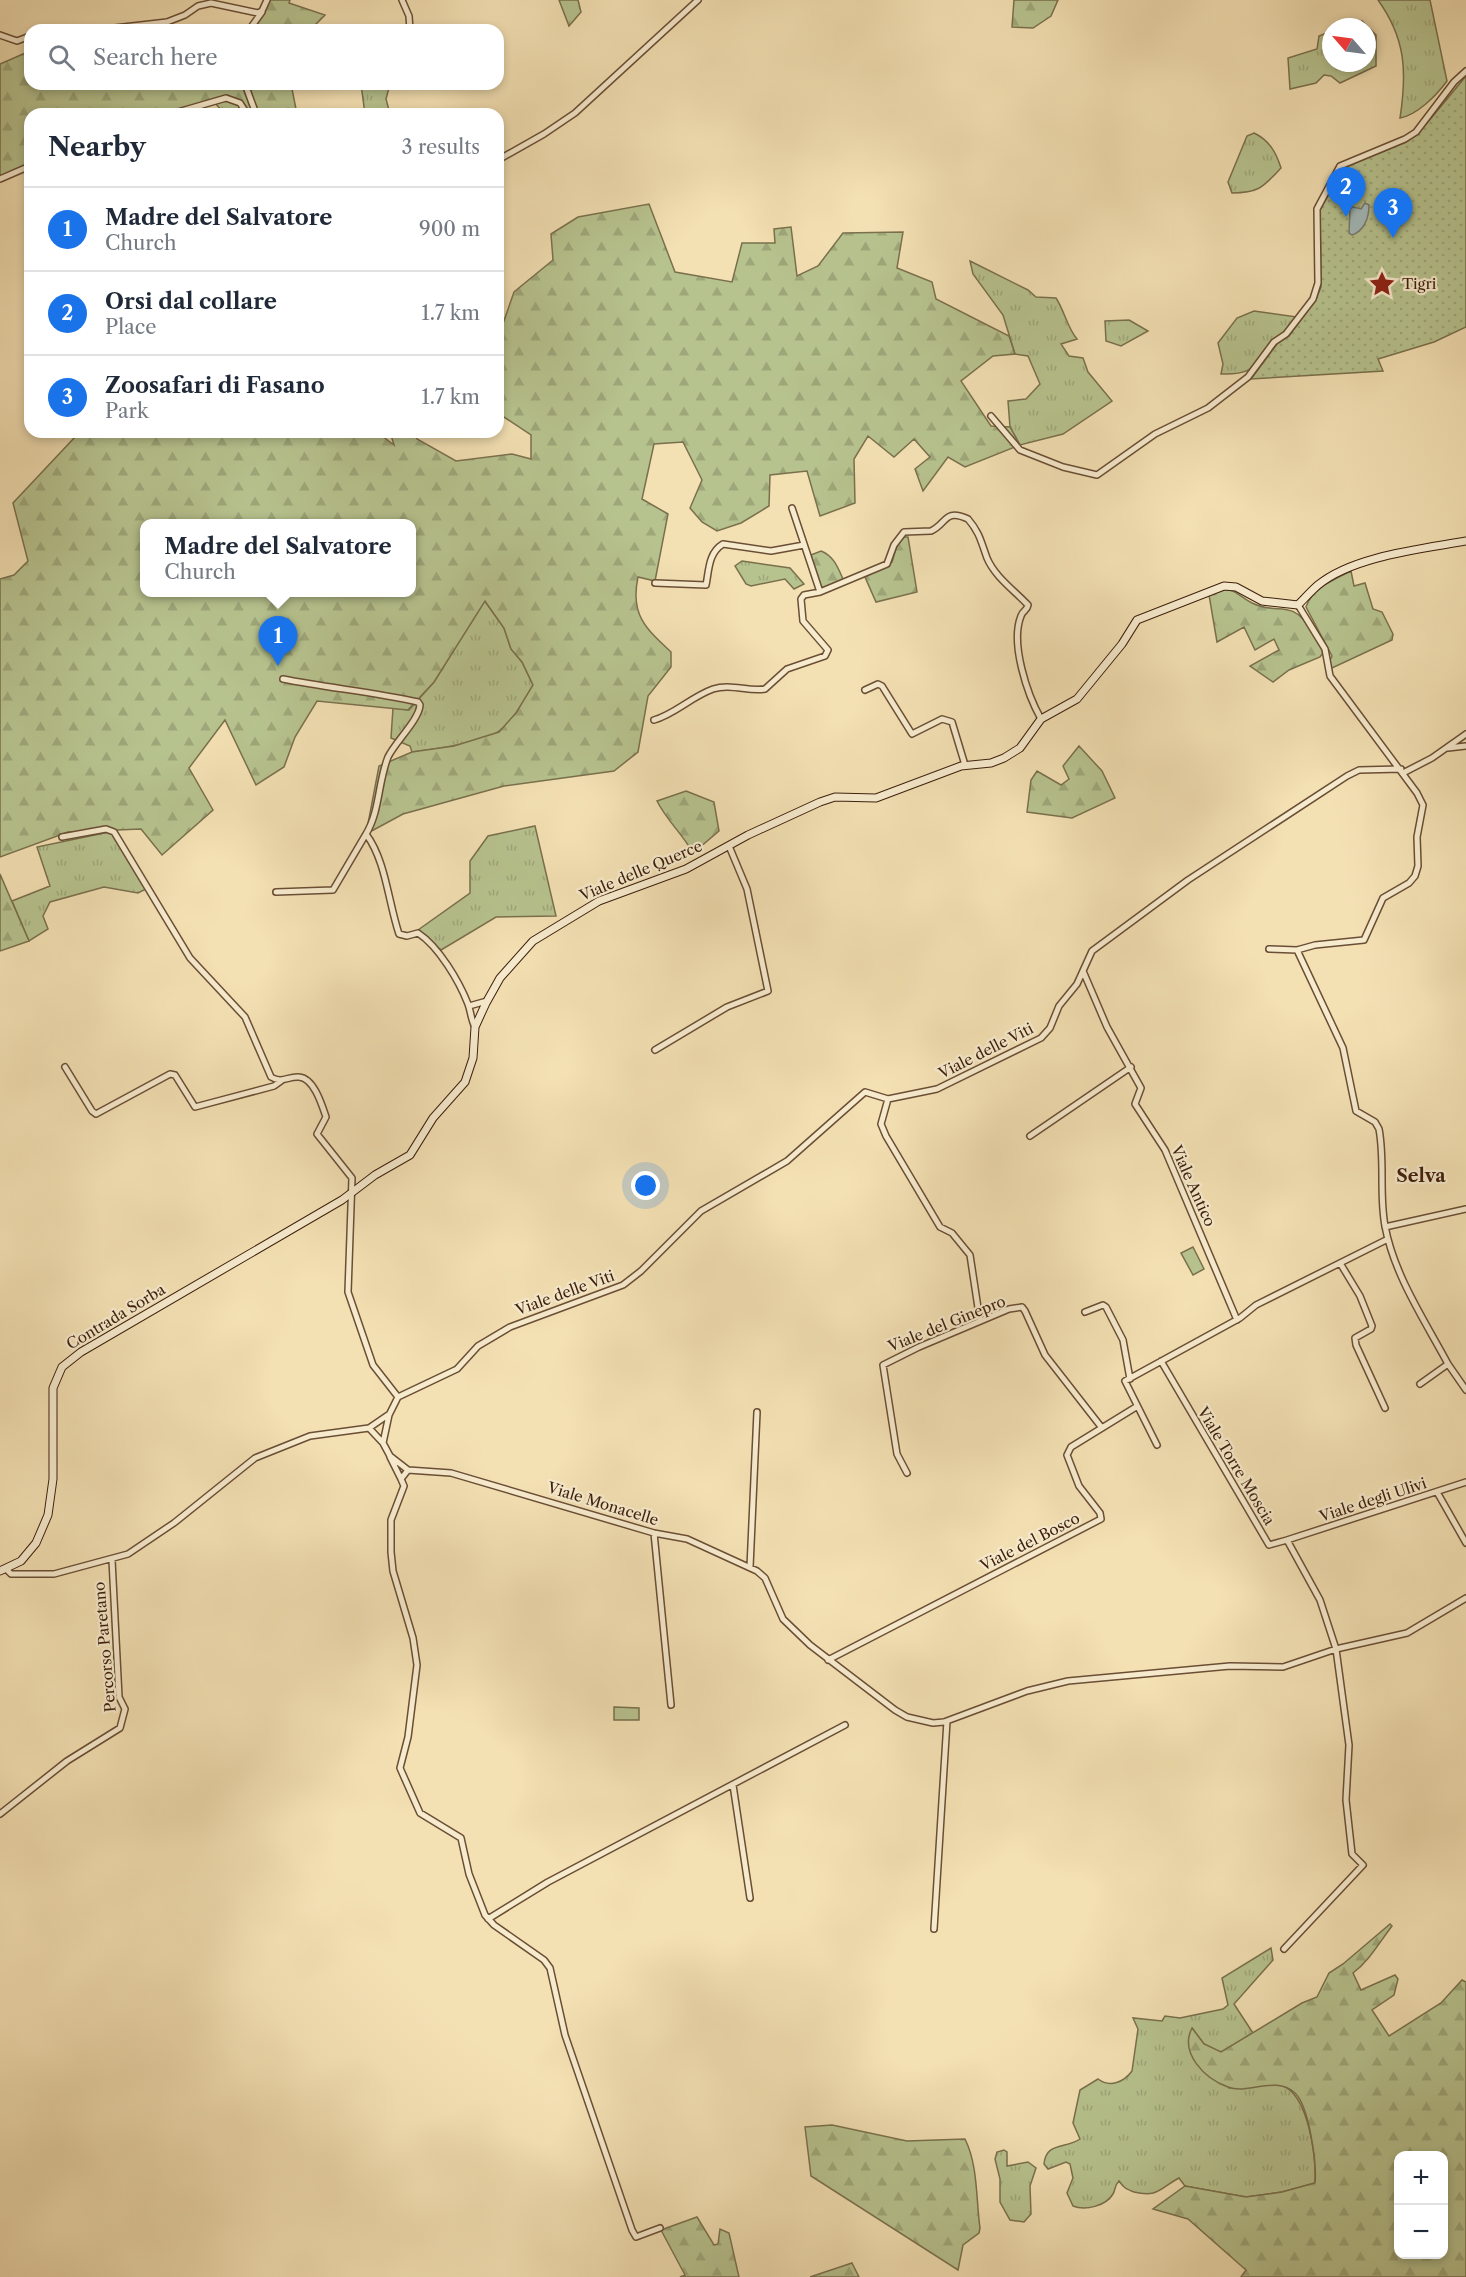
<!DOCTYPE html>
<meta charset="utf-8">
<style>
:root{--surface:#fff;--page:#f2f2f3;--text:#1f2937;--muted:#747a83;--line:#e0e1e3;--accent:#1a73e8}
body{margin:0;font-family:"Libre Caslon Text",serif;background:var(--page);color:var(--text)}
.controls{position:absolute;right:18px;bottom:18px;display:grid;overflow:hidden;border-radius:12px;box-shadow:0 3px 9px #0003}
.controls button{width:54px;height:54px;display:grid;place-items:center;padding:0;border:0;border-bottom:2px solid var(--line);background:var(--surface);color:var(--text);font:30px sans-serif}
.compass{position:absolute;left:1322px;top:18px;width:54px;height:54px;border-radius:50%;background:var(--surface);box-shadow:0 3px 9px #0003;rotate:298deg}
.you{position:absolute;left:646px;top:1186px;width:21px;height:21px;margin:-15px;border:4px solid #fff;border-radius:50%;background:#1a73e8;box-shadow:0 0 0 9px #1a73e833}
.badge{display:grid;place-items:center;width:39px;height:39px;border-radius:50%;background:var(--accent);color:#fff;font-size:20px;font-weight:700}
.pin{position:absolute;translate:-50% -50px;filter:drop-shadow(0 2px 3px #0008)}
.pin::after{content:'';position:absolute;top:32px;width:21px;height:18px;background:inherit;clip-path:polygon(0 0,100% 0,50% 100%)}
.popup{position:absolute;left:140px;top:519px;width:276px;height:78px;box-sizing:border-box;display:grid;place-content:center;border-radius:12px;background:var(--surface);filter:drop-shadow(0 2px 4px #0005);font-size:20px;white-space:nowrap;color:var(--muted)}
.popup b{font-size:22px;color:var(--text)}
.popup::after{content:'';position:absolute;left:50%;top:100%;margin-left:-12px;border:12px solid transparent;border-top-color:var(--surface)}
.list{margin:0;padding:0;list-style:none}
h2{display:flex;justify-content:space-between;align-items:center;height:78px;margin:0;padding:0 24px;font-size:26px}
h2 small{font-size:20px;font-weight:400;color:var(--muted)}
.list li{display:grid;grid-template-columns:39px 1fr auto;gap:18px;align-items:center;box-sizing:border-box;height:84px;padding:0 24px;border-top:2px solid var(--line)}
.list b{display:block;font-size:22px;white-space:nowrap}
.list p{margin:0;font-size:20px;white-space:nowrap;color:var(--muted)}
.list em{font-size:20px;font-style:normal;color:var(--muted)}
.icon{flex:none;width:33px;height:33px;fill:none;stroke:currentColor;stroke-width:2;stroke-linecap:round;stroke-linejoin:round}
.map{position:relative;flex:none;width:1466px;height:2277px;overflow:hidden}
.search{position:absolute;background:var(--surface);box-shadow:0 3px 9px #0003;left:24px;top:24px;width:480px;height:66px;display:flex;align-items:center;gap:15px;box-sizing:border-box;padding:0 21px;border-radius:18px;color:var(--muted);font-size:22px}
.panel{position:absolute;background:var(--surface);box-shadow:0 3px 9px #0003;left:24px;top:108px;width:480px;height:330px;border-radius:18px}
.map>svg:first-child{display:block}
.grass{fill:url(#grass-tufts);stroke:#7a704d;stroke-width:1.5}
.forest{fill:url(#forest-firs);stroke:#7a704d;stroke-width:1.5;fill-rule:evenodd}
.park{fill:url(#park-dots);stroke:#7a704d;stroke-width:1.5}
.pitch{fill:#b7c38f;stroke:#7a704d;stroke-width:1.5}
.water{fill:#a3baba;stroke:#7a7c74;stroke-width:1.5}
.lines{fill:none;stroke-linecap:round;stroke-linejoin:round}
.street-casing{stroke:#6a4e35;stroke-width:8}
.secondary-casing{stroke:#3c1e0b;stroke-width:9}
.street{stroke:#f7ebce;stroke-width:5}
.secondary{stroke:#f7ebce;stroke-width:7}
.labels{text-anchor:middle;stroke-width:4.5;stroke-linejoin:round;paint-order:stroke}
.poi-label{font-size:15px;fill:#3c1e0b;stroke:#f7ebce;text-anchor:start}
.street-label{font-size:15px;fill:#3c1e0b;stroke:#f7ebce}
.quarter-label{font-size:18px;font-weight:bold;fill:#3c1e0b;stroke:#f7ebce}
</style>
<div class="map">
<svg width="1466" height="2277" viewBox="0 0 1466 2277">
<defs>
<pattern id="grass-tufts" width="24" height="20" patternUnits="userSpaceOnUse" patternTransform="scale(1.5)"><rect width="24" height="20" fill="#b7c38f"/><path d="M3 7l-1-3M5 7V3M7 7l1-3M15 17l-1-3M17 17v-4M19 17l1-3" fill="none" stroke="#9ea77a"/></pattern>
<pattern id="forest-firs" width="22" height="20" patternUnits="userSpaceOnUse" patternTransform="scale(1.5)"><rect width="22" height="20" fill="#b7c38f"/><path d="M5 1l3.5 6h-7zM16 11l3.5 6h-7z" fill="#9ea77a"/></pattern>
<pattern id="park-dots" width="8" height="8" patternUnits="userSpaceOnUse" patternTransform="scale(1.5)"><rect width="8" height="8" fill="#b7c38f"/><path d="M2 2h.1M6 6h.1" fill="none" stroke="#9ea77a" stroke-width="1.8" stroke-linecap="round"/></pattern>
</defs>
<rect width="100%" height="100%" fill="#f3e0b3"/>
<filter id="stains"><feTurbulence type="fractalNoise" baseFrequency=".00333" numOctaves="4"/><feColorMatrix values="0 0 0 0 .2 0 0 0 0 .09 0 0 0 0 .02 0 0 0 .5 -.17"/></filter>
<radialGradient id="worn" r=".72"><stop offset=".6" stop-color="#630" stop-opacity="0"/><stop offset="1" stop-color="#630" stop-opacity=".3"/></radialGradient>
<path class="grass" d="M559,0h19l3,12 -12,14z
M1378,0h52l17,81c-11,15 -30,34 -47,37 7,-46 6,-79 -22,-118z
M1362,21l14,14v31l-36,17 -9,-7 -7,-1 -8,8 -26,6 -2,-31 29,-9 2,-13 12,-5v32h36v-36h-6z
M361,84h29l-4,15 4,15h-25z
M1254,133c15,7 22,19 27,35 -18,19 -22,25 -49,25l-4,-11 19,-46z
M970,261l58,29 8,7 20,1c9,14 11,29 21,41l-16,5 8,12 14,2 5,14 24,29 -49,33 -43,11 -10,-18 -2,-26 18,-2 14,-15 -12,-28 -13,-2 -12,-39 -30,-41z
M1254,311l43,6c-7,10 -15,16 -23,24 -23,22 -14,34 -53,33l2,-10 -5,-21 19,-25z
M1129,320l19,11 -27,15 -15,-5 -1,-20z
M742,561l48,7 14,16 -10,5 -9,-10 -34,7 -5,-2 -11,-18z
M484,600l20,28 7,21 11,13 11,23c-9,16 -19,35 -34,46 -17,13 -66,18 -87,21l-2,-6 -19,-8 2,-30 16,2 25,-28z
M535,826l21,90 -60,1 -55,33 -23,-20 52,-37v-32l18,-25z
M109,832l4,2 35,54 -10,5 -34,-6 -54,15 -7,14 5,13 -19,12 -17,-40 38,-15 -13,-39z
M1271,1948l2,12 -39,44 19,29 -32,20 -17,-9 -12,-16 37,60c14,-1 38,-7 52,-3 28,9 35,72 34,98l-33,9 -36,5 -61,-11 -6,-8c-19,10 -21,20 -45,14 -8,-3 -10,-4 -15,-11 -5,5 -3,8 -6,13 -7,12 -28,17 -40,12l-6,-13 6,-15 -3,-14 -4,-2 -18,7 -4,-5c2,-22 21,-15 36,-25l-7,-16 7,-33 18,-11c12,9 26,3 34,-8l6,-42 -5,-11 29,3 3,-5 15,2 43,-9 5,-4 -6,-27z
M1004,2150l3,2v14l21,-4 8,6 -6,18 1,28 -7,8 -14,-2 -10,-18v-23l-5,-20 2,-7z"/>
<path class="forest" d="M266,0h24l-1,3 36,12 -15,15h-62z
M1014,0h44l-7,16 -18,12 -21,-1z
M30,51v33h261l6,30h-72l-12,-13 -50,13h-133v49l-30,14v-113z
M649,204l26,68 57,10 10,-39h33l-1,-14 17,-2 6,49 21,-10 25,-33 60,-1 -6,36 35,14 4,17 73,37 6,18 -22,2 -32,25 30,45 19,1 10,18 -55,22 -17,-10 -25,34 -8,-22 15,-12 -16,-18 -20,18 -26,-21 -14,23 1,44 -35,13 -13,-45 -37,4 -1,31 -28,17 -24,8 -15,-9 -12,-14 12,-28 -19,-38 -29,2 -12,55 26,15 -13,67 -17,-4c-8,37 7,51 33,75v15l-23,29 -10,56 -24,19 -110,15 -101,28 -37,20 13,-68 33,-14 42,-6 45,-14 17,-19 17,-28 -11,-23 -11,-13 -7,-21 -19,-27 -51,81 -26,28 -91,-9 -22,36 -11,30 -28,18 -31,-65 -36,48 24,42 -51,45 -21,-26 -73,3 -68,25v-278l14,-4 14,-14 -15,-58 63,-67 15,-4h286l17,13 -4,-13h23l4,7 39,22 56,-7 19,5v-24l-33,-22v-75l16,-46 39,-32 -2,-26 27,-17zM144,524h268v68h-268z
M904,537h4l9,55 -41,10 -11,-25 27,-15 5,-17z
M821,551c13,5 17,17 22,28l-21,10 -11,-34z
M1351,571l3,15 11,-3 8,26 9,3 11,22 -1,6 -60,28 -3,-6 3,-6 -26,-49c6,-19 28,-27 45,-36z
M1223,589c14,1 17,8 29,14 26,13 38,-5 58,25 6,9 11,15 13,25l-3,4 -31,13 -16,12 -23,-16 29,-16 -5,-11 -19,11 -11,-23 -27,15 -8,-47z
M1079,746l23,25 13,27 -43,20 -45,-6 4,-32 6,-9 24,14 8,-6 -6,-13z
M686,791l28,11 5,29 -26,22c-11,-20 -26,-32 -36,-52z
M0,874l29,67 -29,10z
M1390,1924l2,2c-13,17 -23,35 -39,47l8,17 34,-15 3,4 -4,16 -22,15 17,26 52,-33 21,-23 4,2v295h-225l5,-7 -58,-51 -35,-10 32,-23 61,11 36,-5 33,-9c2,-19 -6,-77 -20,-90 -20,-18 -46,2 -67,-6 -23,-8 -49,-34 -36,-59l12,16 17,8 81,-49 15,-6 12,-24 14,-9zM1398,2156h46v98h-46z
M832,2125l75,16 58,-2c13,26 11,60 15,89l-1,5 -16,12 -5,25 -147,-94 -6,-49z
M697,2217l17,28 4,-1 2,-15 9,4 10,44h-59l5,-2 -24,-45z
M852,2263l7,14h-49z"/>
<path class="park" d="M1466,76v251l-32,15 -56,17 5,12 -132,8 26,-35 12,-8 26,-35 6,-14 -1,-77 23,-42 63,-26 12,-8z"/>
<path class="pitch" d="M1193,1247l11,22 -11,6 -12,-22z
M614,1707l25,1v12h-25z"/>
<path class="water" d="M1365,203l4,2c0,13 -5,26 -17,30l-3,-2 1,-24 3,-2 8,2z"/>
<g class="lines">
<g class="street-casing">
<path id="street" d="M402,0l7,16 1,14
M97,30l70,-8 18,-7 13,-9 13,-3 47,10 4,-2 5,-11
M249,30l13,-18
M0,35l17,6 13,-5
M245,84l11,30
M171,114l55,-16 14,5 7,11
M498,160l46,-26 31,-21 123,-113
M0,179l30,-13
M991,416l29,34 43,17 34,8 58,-41 53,-26 40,-31 26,-35 12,-8 27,-35 5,-16 -1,-74 23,-43 65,-27 11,-7 38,-50 12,-11
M792,508l28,84
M655,583l51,2c3,-14 2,-32 17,-41l48,7 33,-6
M283,679c45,9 91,13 135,23l2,3c-1,15 -25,37 -32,52 -10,25 -8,54 -22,77 20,27 22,67 33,100l8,2 11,-3c21,14 41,48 50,71 3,8 3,16 7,23
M865,690l13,-6 4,2 30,48 30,-15 10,3 13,43
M654,720c21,-6 37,-23 59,-31 18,-6 35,3 52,0l22,-20 38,-13 3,-6 -25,-29 -2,-22 3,-4 16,-3 67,-28 7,-19 10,-13 27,-1c16,-7 13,-23 37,-12 12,14 13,23 19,39 8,19 27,32 41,47 -1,6 -5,5 -7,11 -11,27 6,78 20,103
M1448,748l18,-2
M1403,773l29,-15 34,-24
M62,837l44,-8 8,3 76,126 55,59 26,60c11,7 17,-1 28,0 15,1 23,28 27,40l-9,17 35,44 -4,114 25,73 25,32
M276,892l57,-2 33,-56
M1269,949l28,1 18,-5 49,-5 19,-42 26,-15 6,-7 3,-10 -1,-29 6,-32 -6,-12 -87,-117 -5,-27 -27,-44
M1297,950l46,98 13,63 19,11 4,7c6,32 0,65 6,97 9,49 40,95 63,138
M1083,971l24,56 34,61 -6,16 30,46 72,170
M469,1006l18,-5
M655,1050l72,-43 41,-16 -21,-102 -18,-43
M65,1067l27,44 4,3 74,-40 5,1 20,32 79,-21 7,-5
M888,1099l-7,25 5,12 54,91 12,6 18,22 10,66
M1030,1136l101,-69
M1385,1227l81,-18
M1340,1263l20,33 12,30 -1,3 -16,9 1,7 29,63
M1085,1312l18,-7 3,2 17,33 7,39
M1161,1361l108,184 18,-5 33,60 16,49 13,96 -3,55 6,54 11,11 -79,84
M1420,1384l28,-20 18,26
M398,1397l-9,18 -6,28 7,13 18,14 43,3 203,60 33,6 70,32 8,7 18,41 27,26 85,65 12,7 26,6 11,-1 83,-31 41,-10 162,-15 53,1 53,-18 71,-16 59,-35
M398,1397l59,-28 21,-23 32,-19 113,-42 18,-14 60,-60 86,-50 78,-69 23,7 49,-10 104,-51 9,-10 9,-22 18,-22 15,-33 96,-71 159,-104 12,-6 42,-1
M369,1428l14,15
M1157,1445l-32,-64 115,-63 16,-13 132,-66
M390,1457l11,22
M408,1470l-7,9 3,7 -13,34v32l2,19 20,67 4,27 -9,72 -8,31 20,45 41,25 8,36 16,41 9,10 50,35 6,8 15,67 67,195 4,7 24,-9
M907,1473l-10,-19 -14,-89 36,-18 90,-38 13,-2 3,4 20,44 57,73
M1437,1492l29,51
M654,1533l17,172
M1287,1540l179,-58
M750,1567l7,-155
M7,1570l4,4h43l74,-20 46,-31 81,-65 55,-22 59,-8 19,-13
M828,1660l273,-141 -1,-6 -21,-27 -12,-31 4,-8 65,-40
M733,1785l17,113
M0,1814l67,-53 53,-33 5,-19 -6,-12 -7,-137
M488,1919l60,-37 297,-157
M934,1929l13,-208"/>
</g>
<g class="secondary-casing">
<path id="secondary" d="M0,1571l21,-10 15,-18 12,-28 5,-36v-91l9,-21 19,-15 261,-152 33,-25 35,-20 23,-37 32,-36 8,-24 2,-31 11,-24 14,-25 33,-37 66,-40 87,-32 62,-34 72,-33 15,-5 41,1 85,-32 30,-3 13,-5 16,-10 21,-29 36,-20 45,-55 15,-24 87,-34 12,1 26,14 36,4c6,-6 13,-14 20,-20 35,-29 104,-36 148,-44"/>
</g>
<use href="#street" class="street"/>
<use href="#secondary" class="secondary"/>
</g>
<defs>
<g id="sight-bare" transform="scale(2.07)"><path d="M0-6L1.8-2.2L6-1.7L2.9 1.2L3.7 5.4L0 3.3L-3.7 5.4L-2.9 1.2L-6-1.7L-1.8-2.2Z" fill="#8f2418" stroke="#f7ebce" stroke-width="2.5" paint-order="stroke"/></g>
</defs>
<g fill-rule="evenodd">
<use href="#sight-bare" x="1382" y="284"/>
</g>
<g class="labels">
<g class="poi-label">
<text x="1402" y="289">Tigri</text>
</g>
<g class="street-label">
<text transform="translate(641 871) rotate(-23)" y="5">Viale delle Querce</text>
<text transform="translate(986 1051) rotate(-27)" y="5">Viale delle Viti</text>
<text transform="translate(1193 1186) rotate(66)" y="5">Viale Antico</text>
<text transform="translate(565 1293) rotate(-20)" y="5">Viale delle Viti</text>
<text transform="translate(116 1317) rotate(-31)" y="5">Contrada Sorba</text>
<text transform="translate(947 1324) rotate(-22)" y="5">Viale del Ginepro</text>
<text transform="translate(1236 1466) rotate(59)" y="5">Viale Torre Moscia</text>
<text transform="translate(1373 1500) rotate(-18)" y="5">Viale degli Ulivi</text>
<text transform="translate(603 1504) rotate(17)" y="5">Viale Monacelle</text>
<text transform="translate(1030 1542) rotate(-27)" y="5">Viale del Bosco</text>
<text transform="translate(105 1647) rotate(-95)" y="5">Percorso Paretano</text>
</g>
<g class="quarter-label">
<text x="1421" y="1182">Selva</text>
</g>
</g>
<rect width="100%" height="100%" filter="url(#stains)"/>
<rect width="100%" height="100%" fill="url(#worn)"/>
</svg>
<div class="controls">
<button>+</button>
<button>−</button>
</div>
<svg class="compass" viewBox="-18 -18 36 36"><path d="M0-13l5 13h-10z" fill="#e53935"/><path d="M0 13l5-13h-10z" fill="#747a83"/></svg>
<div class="you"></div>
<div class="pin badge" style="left:278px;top:666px">1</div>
<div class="popup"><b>Madre del Salvatore</b>Church</div>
<div class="pin badge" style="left:1346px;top:217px">2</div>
<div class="pin badge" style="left:1393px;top:238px">3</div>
<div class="search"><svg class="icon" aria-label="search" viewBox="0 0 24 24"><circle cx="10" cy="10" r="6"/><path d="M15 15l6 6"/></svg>Search here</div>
<section class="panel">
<h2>Nearby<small>3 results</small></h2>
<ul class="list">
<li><span class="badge">1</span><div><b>Madre del Salvatore</b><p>Church</p></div><em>900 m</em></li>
<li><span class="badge">2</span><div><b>Orsi dal collare</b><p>Place</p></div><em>1.7 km</em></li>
<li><span class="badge">3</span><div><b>Zoosafari di Fasano</b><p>Park</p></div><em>1.7 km</em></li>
</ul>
</section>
</div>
